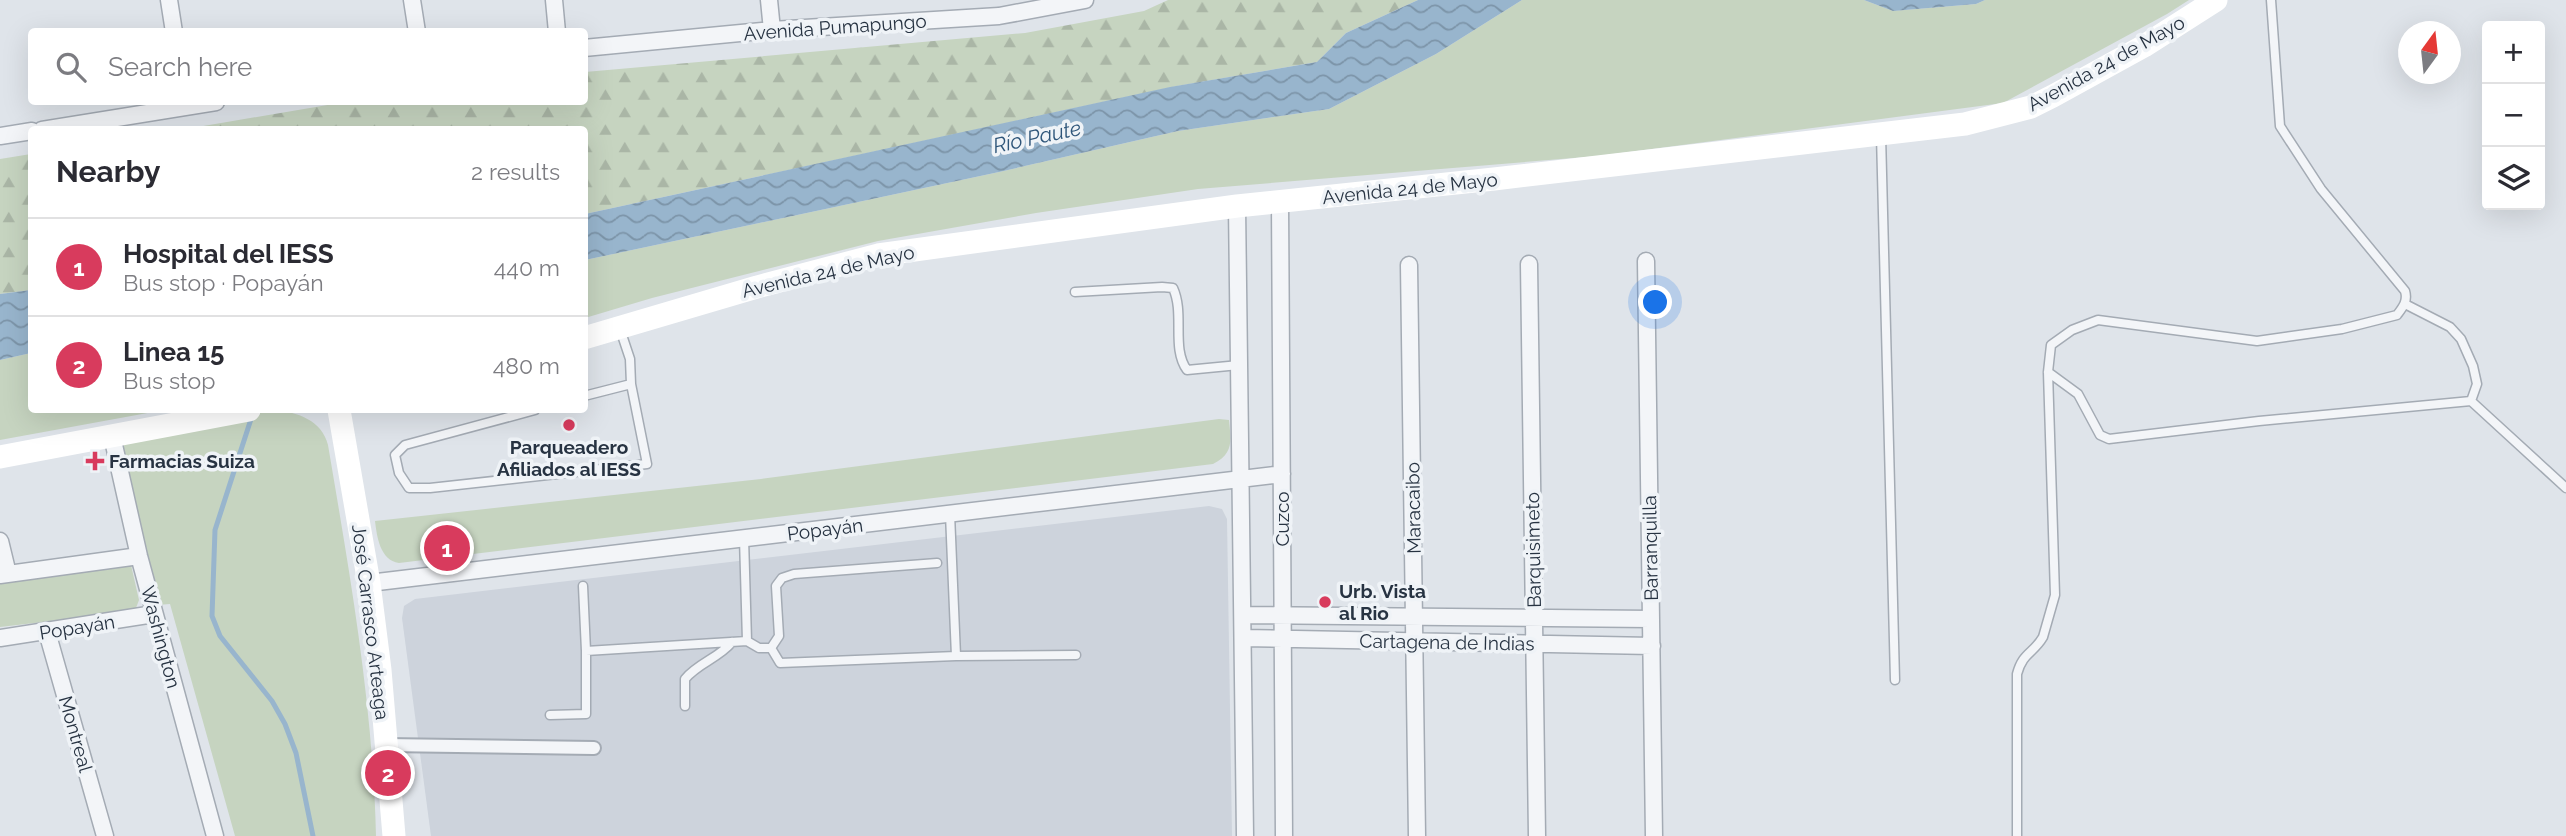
<!DOCTYPE html>
<meta charset="utf-8">
<style>
:root{--surface:#fff;--page:#f7f7f7;--text:#2b2b33;--muted:#7c7c81;--line:#e1e1e2;--accent:#d83b5d}
body{margin:0;font-family:Raleway,sans-serif;background:var(--page);color:var(--text)}
.controls{position:absolute;right:21px;top:21px;display:grid;overflow:hidden;border-radius:7px;box-shadow:0 7px 28px #0002}
.controls button{width:63px;height:63px;display:grid;place-items:center;padding:0;border:0;border-bottom:2px solid var(--line);background:var(--surface);color:var(--text);font:35px sans-serif}
.compass{position:absolute;left:2398px;top:21px;width:63px;height:63px;border-radius:50%;background:var(--surface);box-shadow:0 7px 28px #0002;rotate:15deg}
.you{position:absolute;left:1656px;top:303px;width:24px;height:24px;margin:-18px;border:5px solid #fff;border-radius:50%;background:#1a73e8;box-shadow:0 0 0 10px #1a73e833}
.badge{display:grid;place-items:center;width:46px;height:46px;border-radius:50%;background:var(--accent);color:#fff;font-size:23px;font-weight:700}
.pin{position:absolute;translate:-50% -50%;border:4px solid #fff;box-shadow:0 2px 7px #0006}
.list{margin:0;padding:0;list-style:none}
h2{display:flex;justify-content:space-between;align-items:center;height:91px;margin:0;padding:0 28px;font-size:30px}
h2 small{font-size:23px;font-weight:400;color:var(--muted)}
.list li{display:grid;grid-template-columns:46px 1fr auto;gap:21px;align-items:center;box-sizing:border-box;height:98px;padding:0 28px;border-top:2px solid var(--line)}
.list b{display:block;font-size:26px;white-space:nowrap}
.list p{margin:0;font-size:23px;white-space:nowrap;color:var(--muted)}
.list em{font-size:23px;font-style:normal;color:var(--muted)}
.icon{flex:none;width:38px;height:38px;fill:none;stroke:currentColor;stroke-width:2;stroke-linecap:round;stroke-linejoin:round}
.map{position:relative;flex:none;width:2566px;height:836px;overflow:hidden}
.search{position:absolute;background:var(--surface);box-shadow:0 7px 28px #0002;left:28px;top:28px;width:560px;height:77px;display:flex;align-items:center;gap:18px;box-sizing:border-box;padding:0 24px;border-radius:7px;color:var(--muted);font-size:26px}
.panel{position:absolute;background:var(--surface);box-shadow:0 7px 28px #0002;left:28px;top:126px;width:560px;height:287px;border-radius:7px}
.map>svg:first-child{display:block}
.built{fill:#cdd3dc}
.forest{fill:url(#forest-firs)}
.park{fill:#c6d4c0}
.water{fill:url(#water-waves)}
.lines{fill:none;stroke-linecap:round;stroke-linejoin:round}
.stream{stroke:#98b5cd;stroke-width:5}
.service-casing{stroke:#a4abb4;stroke-width:11}
.pedestrian-casing{stroke:#a4abb4;stroke-width:16}
.minor-casing{stroke:#a4abb4;stroke-width:19}
.service{stroke:#f3f5f8;stroke-width:8}
.pedestrian{stroke:#f3f5f8;stroke-width:12}
.minor{stroke:#f3f5f8;stroke-width:16}
.secondary{stroke:#fff;stroke-width:23}
.poi-dot{fill:#d83b5d;stroke:#eff3f7;stroke-width:2.5}
.labels{text-anchor:middle;stroke-width:7;stroke-linejoin:round;paint-order:stroke}
.street-label{font-size:19px;fill:#273342;stroke:#eff3f7}
.poi-label{font-size:19px;font-weight:bold;fill:#273342;stroke:#eff3f7;text-anchor:start}
.water-label{font-size:21px;font-style:italic;fill:#2e5579;stroke:#eff3f7}
</style>
<div class="map">
<svg width="2566" height="836" viewBox="0 0 2566 836">
<defs>
<pattern id="forest-firs" width="22" height="20" patternUnits="userSpaceOnUse" patternTransform="scale(1.75)"><rect width="22" height="20" fill="#c6d4c0"/><path d="M5 1l3.5 6h-7zM16 11l3.5 6h-7z" fill="#aab6a6"/></pattern>
<pattern id="water-waves" width="16" height="10" patternUnits="userSpaceOnUse" patternTransform="scale(1.75)"><rect width="16" height="10" fill="#98b5cd"/><path d="M0 5q4-4 8 0t8 0" fill="none" stroke="#7c94a8"/></pattern>
</defs>
<rect width="100%" height="100%" fill="#dfe4ea"/>
<path class="built" d="M1209,506l13,3 5,10 5,317h-801l-29,-218 2,-12 11,-7z"/>
<path class="forest" d="M1168,0h250l-72,33 -29,29 -140,24 -592,128 -1,-84h-404l165,-28h239l1,-30 440,-39 119,-22z
M31,154v136l-31,4v-135z"/>
<path class="park" d="M1522,0h342l29,11 83,-7 9,-4h204l-22,14 -164,89 -405,53 -400,33 -162,24 -158,28 -226,57 -67,20v-58l414,-88 179,-41 151,-22 107,-55z
M31,353l1,57h132l-164,30v-80z
M274,410c23,2 48,10 54,35 22,130 45,259 48,391h-141l-65,-232 -13,1 -34,-158 1,-8 136,-28z
M1219,419l10,1c2,21 5,33 -16,44l-814,99c-19,-3 -22,-26 -24,-42l386,-42z
M131,565l8,35 -3,8 -7,4 -129,15v-47z"/>
<path class="water" d="M1418,0h104l-86,54 -107,55 -151,22 -179,41 -414,88v-46l585,-127 147,-25 29,-29z
M1864,0h121l-9,4 -83,7z
M31,290v63l-31,7v-66z"/>
<g class="lines">
<path class="stream" d="M252,416l-37,114 -3,86 8,20 52,65 13,23 11,29 17,83"/>
<g class="service-casing">
<path id="service" d="M1881,135l14,545
M1075,292l87,-5 11,1c12,26 -2,60 14,82l52,-5
M2048,372l30,22 22,41 9,4 150,-18 212,-20 6,-17 -4,-18 -12,-27 -11,-12 -45,-23
M584,396l47,-12
M2471,401l95,87
M535,410l-130,35 -10,10 4,18 10,15h21l217,-24 -16,-80 -1,-25 -10,-30
M950,514l6,142 120,-1
M744,538l3,103 12,7h12l8,-12 -3,-50 6,-8 12,-4 143,-11
M583,586l3,65
M771,648l9,15 176,-7
M685,706v-27c13,-16 34,-21 47,-37
M550,715l36,-1v-63l161,-10
M2017,836v-162c6,-22 16,-20 26,-37l12,-42 -7,-223 3,-27 21,-15 26,-10 159,21 85,-12 55,-14c6,-8 11,-14 8,-24l-84,-102 -41,-63 -9,-126"/>
</g>
<g class="pedestrian-casing">
<path id="pedestrian" d="M386,745l208,3"/>
</g>
<g class="minor-casing">
<path id="minor" d="M169,0l5,32
M412,0l5,32
M554,0l3,32
M769,0l3,30
M584,48l188,-18 227,-14 86,-16
M42,130l174,-28
M0,136l32,-5
M1280,203l4,633
M1237,206l8,630
M1646,261l8,575
M1529,264l8,572
M1409,265l8,571
M112,436l27,120 76,280
M0,541l8,33
M0,575l139,-19
M369,583l913,-109
M1243,615l408,4
M47,632l58,204
M0,638l154,-24
M1243,638l409,8"/>
</g>
<use href="#service" class="service"/>
<use href="#pedestrian" class="pedestrian"/>
<use href="#minor" class="minor"/>
<path class="secondary" d="M584,338l173,-51 121,-32 359,-49 257,-27 471,-55 66,-17 22,-11 91,-50 72,-46
M339,410l30,173 11,87 14,166
M0,457l249,-47"/>
</g>
<g class="poi-dot">
<circle cx="569" cy="425" r="7"/>
<path d="M91.5 450.5h7v7h7v7h-7v7h-7v-7h-7v-7h7z"/>
<circle cx="1325" cy="602" r="7"/>
</g>
<g class="labels">
<g class="street-label">
<text transform="translate(835 27) rotate(-4)" y="7">Avenida Pumapungo</text>
<text transform="translate(2106 63) rotate(-29)" y="7">Avenida 24 de Mayo</text>
<text transform="translate(1410 188) rotate(-6)" y="7">Avenida 24 de Mayo</text>
<text transform="translate(828 271) rotate(-13)" y="7">Avenida 24 de Mayo</text>
<text transform="translate(1413 508) rotate(-91)" y="7">Maracaibo</text>
<text transform="translate(1282 519) rotate(-90)" y="7">Cuzco</text>
<text transform="translate(825 529) rotate(-7)" y="7">Popayán</text>
<text transform="translate(1650 548) rotate(-91)" y="7">Barranquilla</text>
<text transform="translate(1533 550) rotate(-91)" y="7">Barquisimeto</text>
<text transform="translate(371 622) rotate(83)" y="7">José Carrasco Arteaga</text>
<text transform="translate(77 627) rotate(-9)" y="7">Popayán</text>
<text transform="translate(161 637) rotate(75)" y="7">Washington</text>
<text transform="translate(1447 642) rotate(1)" y="7">Cartagena de Indias</text>
<text transform="translate(76 734) rotate(74)" y="7">Montreal</text>
</g>
<g class="poi-label">
<text x="569" y="454" text-anchor="middle">Parqueadero<tspan x="569" dy="22">Afiliados al IESS</tspan></text>
<text x="109" y="468">Farmacias Suiza</text>
<text x="1339" y="598">Urb. Vista<tspan x="1339" dy="22">al Rio</tspan></text>
</g>
<g class="water-label">
<text transform="translate(1037 137) rotate(-12)" y="7">Río Paute</text>
</g>
</g>
</svg>
<div class="controls">
<button>+</button>
<button>−</button>
<button><svg class="icon" aria-label="layers" viewBox="0 0 24 24"><path d="M12 4l9 5-9 5-9-5zM3 14l9 5 9-5"/></svg></button>
</div>
<svg class="compass" viewBox="-18 -18 36 36"><path d="M0-13l5 13h-10z" fill="#e53935"/><path d="M0 13l5-13h-10z" fill="#7c7c81"/></svg>
<div class="you"></div>
<div class="pin badge" style="left:447px;top:548px">1</div>
<div class="pin badge" style="left:388px;top:773px">2</div>
<div class="search"><svg class="icon" aria-label="search" viewBox="0 0 24 24"><circle cx="10" cy="10" r="6"/><path d="M15 15l6 6"/></svg>Search here</div>
<section class="panel">
<h2>Nearby<small>2 results</small></h2>
<ul class="list">
<li><span class="badge">1</span><div><b>Hospital del IESS</b><p>Bus stop · Popayán</p></div><em>440 m</em></li>
<li><span class="badge">2</span><div><b>Linea 15</b><p>Bus stop</p></div><em>480 m</em></li>
</ul>
</section>
</div>
